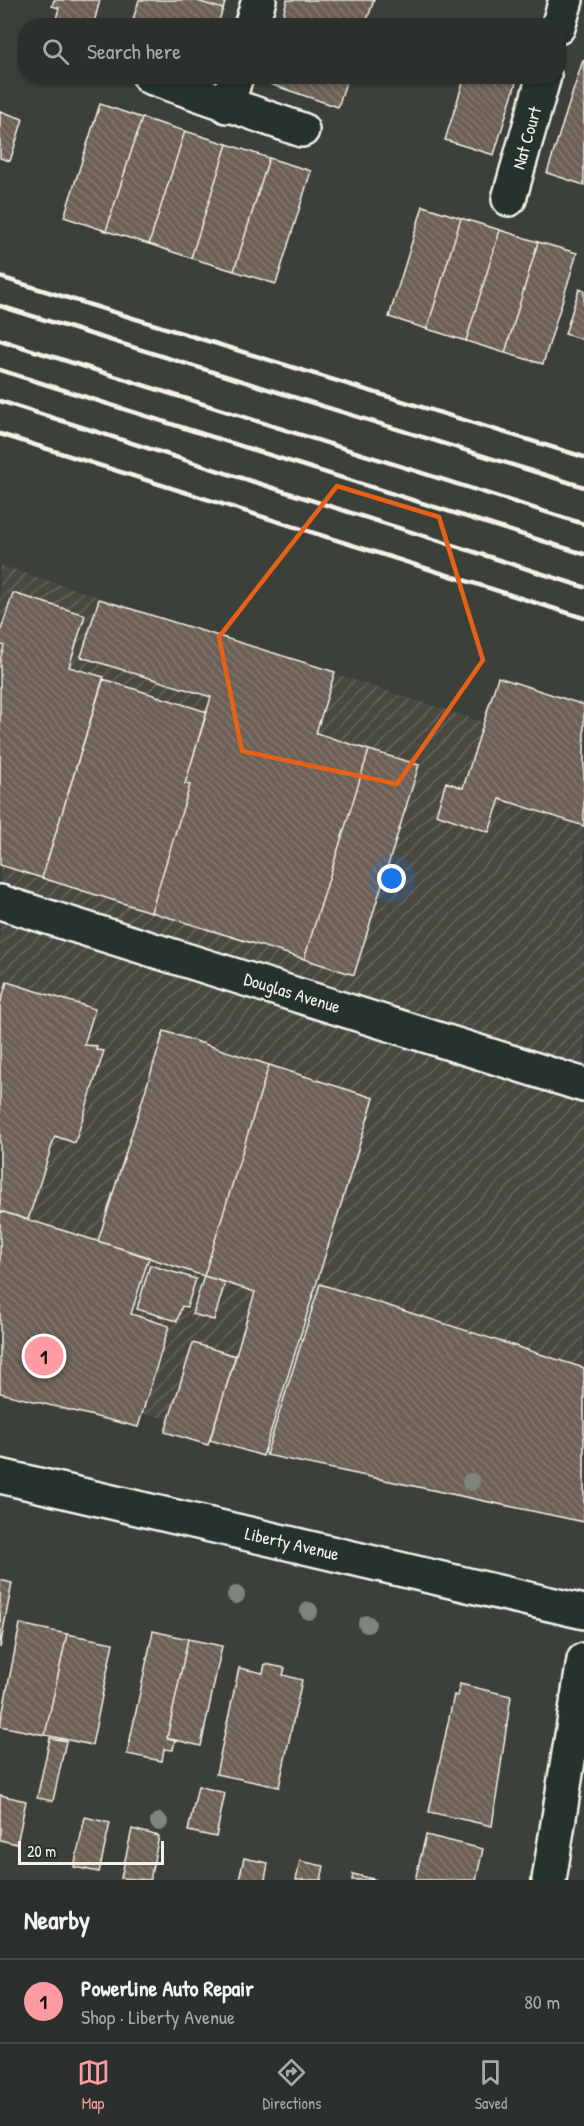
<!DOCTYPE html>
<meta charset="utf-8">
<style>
:root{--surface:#2c302c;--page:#343834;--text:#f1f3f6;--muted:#a6a9a9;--line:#484b48;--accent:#ff9aa2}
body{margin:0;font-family:"Patrick Hand",sans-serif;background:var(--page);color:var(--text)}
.scale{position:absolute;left:18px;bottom:15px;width:146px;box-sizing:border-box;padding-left:6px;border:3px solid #f4f1e8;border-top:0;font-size:16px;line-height:21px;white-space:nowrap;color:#f4f1e8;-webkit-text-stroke:4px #26332d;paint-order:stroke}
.you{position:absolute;left:392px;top:879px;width:21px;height:21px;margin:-15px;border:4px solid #fff;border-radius:50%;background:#1a73e8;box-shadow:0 0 0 9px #1a73e833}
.badge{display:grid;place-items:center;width:39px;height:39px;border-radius:50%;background:var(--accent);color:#111;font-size:20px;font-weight:700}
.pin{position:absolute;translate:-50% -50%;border:3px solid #fff;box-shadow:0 2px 6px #0006}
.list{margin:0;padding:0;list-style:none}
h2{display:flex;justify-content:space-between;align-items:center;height:78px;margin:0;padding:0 24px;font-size:26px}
h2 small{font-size:20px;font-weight:400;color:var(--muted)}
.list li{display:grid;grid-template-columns:39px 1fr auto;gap:18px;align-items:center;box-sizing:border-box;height:84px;padding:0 24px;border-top:2px solid var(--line)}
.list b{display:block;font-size:22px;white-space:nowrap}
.list p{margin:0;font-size:20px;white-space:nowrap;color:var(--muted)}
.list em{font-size:20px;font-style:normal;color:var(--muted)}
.icon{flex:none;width:33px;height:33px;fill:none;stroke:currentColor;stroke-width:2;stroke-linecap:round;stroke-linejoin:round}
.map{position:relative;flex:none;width:584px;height:1880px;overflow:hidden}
.search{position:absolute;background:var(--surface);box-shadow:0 2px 4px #0004;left:18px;right:18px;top:18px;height:66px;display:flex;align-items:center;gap:15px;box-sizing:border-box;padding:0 21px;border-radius:24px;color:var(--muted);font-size:22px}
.sheet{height:162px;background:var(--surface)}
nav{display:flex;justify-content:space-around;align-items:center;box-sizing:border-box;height:84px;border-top:2px solid var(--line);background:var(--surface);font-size:16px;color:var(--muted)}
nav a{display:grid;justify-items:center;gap:3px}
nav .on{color:var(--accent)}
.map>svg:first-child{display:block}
.industrial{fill:url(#industrial-furrows)}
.building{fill:url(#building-back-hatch);stroke:#f4f1e8;stroke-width:1.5}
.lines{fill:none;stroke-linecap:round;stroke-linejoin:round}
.street-casing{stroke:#f4f1e8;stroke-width:38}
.secondary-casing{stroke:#f4f1e8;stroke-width:38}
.street{stroke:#26332d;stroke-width:33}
.secondary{stroke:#26332d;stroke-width:33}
.rail{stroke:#f4f1e8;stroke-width:4.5}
.tree{fill:#7e857a}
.marked{fill:none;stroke:#e96117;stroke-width:4.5;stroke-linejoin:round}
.labels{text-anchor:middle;stroke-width:4.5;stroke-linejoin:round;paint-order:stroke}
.street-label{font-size:18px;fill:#f4f1e8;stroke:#26332d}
</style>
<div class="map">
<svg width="584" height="1880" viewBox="0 0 584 1880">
<defs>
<pattern id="industrial-furrows" width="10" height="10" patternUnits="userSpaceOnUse" patternTransform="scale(1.5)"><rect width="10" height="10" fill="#4a4a43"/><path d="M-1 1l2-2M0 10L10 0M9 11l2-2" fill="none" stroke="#65655e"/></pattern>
<pattern id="building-back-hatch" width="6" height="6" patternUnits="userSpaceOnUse" patternTransform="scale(1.5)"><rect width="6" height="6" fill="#6c6057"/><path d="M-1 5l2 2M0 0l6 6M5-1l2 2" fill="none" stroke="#82776f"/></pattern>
</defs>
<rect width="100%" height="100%" fill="#3b403a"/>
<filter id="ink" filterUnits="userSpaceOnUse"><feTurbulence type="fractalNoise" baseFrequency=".0167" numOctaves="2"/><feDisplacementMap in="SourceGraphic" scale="12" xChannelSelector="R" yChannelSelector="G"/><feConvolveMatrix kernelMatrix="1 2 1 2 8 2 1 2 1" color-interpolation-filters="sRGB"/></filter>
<g filter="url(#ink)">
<path class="industrial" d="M0,565l584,190v755l-584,-128z"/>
<path class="building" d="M54,0h46l-7,26h-39l5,-18 -7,-2z
M139,0h55l29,9 -6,17h-86z
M194,0h32l-3,9z
M287,0h87l-9,26h-85z
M583,60h1v125l-37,-12z
M262,76h86l-10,31 -77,-26z
M465,76h53l-24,79 -49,-15z
M100,104l42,14 -36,113 -42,-14z
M0,111l23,8 -13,42 -10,-3z
M142,118l43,13 -36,113 -43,-13z
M185,131l42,13 -36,114 -42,-14z
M227,144l42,14 -35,113 -43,-13z
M269,158l42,13 -35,113 -42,-13z
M423,206l38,12 -34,111 -38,-12z
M461,218l39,12 -34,111 -39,-12z
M500,230l38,12 -33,111 -39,-12z
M538,242l39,11 -34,111 -38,-11z
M579,289l5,2v49l-19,-6z
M13,593l72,22 -16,52 35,10 -62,201 -42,-13v-206l4,-13 -4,-2v-11z
M99,599l236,73 -19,61 53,17 -65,209 -153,-47 39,-127 -5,-1 26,-87 -130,-40z
M498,677l86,28v121l-84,-27 -11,33 -53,-18 10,-32 17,6z
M103,679l104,33 -22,72 5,1 -39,127 -109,-34z
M369,750l50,15 -65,210 -50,-16z
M7,982l88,27 -11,36 13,1 -1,4 8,1 -29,92 -20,-7 -27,84 -28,-9v-207z
M164,1031l105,34 -65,211 -106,-35z
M269,1065l105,33 -111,358 -53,-16 45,-148 -51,-16z
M0,1211l149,46 -18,57 38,12 -31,101 -138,-34z
M150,1265l46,14 -9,28 -5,-1 -5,15 -40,-12z
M204,1276l21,6 -11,38 -22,-6z
M320,1284l264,84v154l-318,-67z
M193,1343l43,13 -28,89 -43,-13z
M0,1580l12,3 -12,65z
M20,1624l47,10 -22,101 -45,-9z
M153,1631l35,8 -21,99 8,2 -2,10 -9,-1 -2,12 -35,-7z
M67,1634l46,9 -21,102 -47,-10z
M188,1639l34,7 -21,100 -34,-8z
M265,1664l20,4 -2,7 19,5 -23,107 -63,-13 23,-106 24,5z
M460,1684l51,12 -19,130 -63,-14 25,-117 4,1z
M50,1738l16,3 -13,60 -16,-3z
M198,1786l27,7 -9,44 -28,-6z
M0,1795l26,6 -9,43 -17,-4z
M85,1817l25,6 -11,49 -25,-5z
M132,1829l27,7 -9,44 -29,-2z
M426,1835l57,14 -7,31h-61z
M244,1858l24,5 -3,17h-26z
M300,1861l24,5 -3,14h-25z
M353,1874l24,6h-25z"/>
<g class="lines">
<g class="street-casing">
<path id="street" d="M251,26l8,-26
M558,27l8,-27
M150,77l152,53
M227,106l9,-30
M509,199l35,-123
M0,902l584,183
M549,1880l35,-220"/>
</g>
<g class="secondary-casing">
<path id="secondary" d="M0,1476l584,136"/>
</g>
<use href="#street" class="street"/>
<use href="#secondary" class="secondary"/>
<path class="rail" d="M0,277l584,180
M0,306l584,181
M0,340l584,184
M0,370l584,184
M0,401l584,186
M0,434l584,184"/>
</g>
<g class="tree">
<circle cx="471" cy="1482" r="9"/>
<circle cx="236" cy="1595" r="9"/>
<circle cx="309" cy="1611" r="9"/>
<circle cx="367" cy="1624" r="9"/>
<circle cx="159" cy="1822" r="9"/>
</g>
</g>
<path class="marked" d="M337,486l102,31 44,143 -86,124 -155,-33 -23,-114z"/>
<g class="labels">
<g class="street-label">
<text transform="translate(527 138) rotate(-74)" y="6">Nat Court</text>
<text transform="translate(292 993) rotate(17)" y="6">Douglas Avenue</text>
<text transform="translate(292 1544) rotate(13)" y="6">Liberty Avenue</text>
</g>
</g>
</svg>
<div class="scale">20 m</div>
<div class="you"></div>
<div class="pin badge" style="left:44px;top:1356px">1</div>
<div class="search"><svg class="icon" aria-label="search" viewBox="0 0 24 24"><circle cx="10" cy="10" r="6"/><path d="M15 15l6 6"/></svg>Search here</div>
</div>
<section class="sheet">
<h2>Nearby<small></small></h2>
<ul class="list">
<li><span class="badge">1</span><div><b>Powerline Auto Repair</b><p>Shop · Liberty Avenue</p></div><em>80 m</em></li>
</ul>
</section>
<nav>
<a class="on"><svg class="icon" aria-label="map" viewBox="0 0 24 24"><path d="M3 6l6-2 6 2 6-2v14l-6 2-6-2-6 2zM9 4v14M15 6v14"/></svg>Map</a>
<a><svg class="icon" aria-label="directions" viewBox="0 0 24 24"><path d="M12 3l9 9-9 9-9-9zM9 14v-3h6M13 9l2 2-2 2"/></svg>Directions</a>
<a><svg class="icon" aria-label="saved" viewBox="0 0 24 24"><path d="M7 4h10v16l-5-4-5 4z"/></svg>Saved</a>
</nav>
